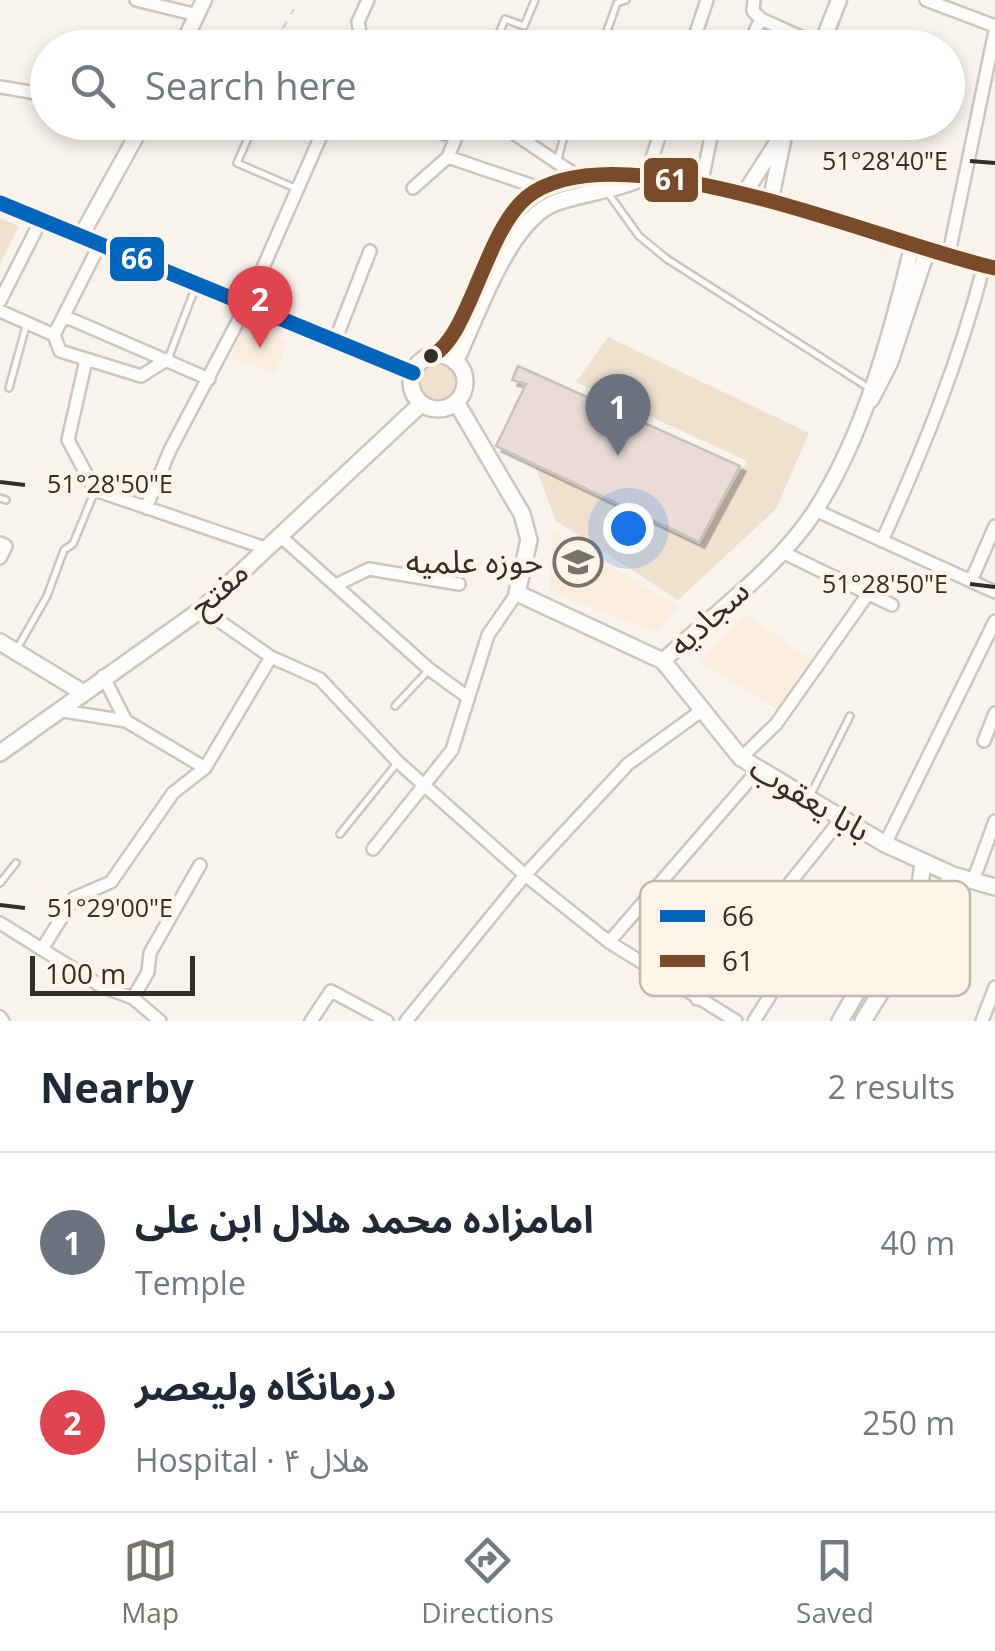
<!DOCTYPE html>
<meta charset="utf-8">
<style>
:root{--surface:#fff;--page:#f6f6f7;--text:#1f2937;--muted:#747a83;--line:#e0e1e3;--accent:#78736d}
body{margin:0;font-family:"Open Sans","Noto Sans Arabic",sans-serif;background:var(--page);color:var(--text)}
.scale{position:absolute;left:30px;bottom:25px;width:165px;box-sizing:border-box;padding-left:10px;border:5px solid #332e28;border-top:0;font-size:28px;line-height:35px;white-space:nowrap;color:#332e28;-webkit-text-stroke:8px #fff4e7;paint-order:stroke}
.you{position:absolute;left:628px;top:528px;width:35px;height:35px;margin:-25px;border:8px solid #fff;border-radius:50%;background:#1a73e8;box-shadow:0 0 0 15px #1a73e833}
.badge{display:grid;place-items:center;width:65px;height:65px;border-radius:50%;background:var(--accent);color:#fff;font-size:32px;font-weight:700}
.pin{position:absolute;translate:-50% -82px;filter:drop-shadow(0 2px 5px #0008)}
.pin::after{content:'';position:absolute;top:52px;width:35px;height:30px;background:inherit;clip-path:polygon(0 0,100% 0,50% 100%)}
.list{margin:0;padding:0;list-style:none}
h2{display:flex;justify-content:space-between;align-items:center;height:130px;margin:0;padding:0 40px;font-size:42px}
h2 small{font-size:32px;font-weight:400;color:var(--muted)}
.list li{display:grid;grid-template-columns:65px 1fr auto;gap:30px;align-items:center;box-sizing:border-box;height:180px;padding:0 40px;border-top:2px solid var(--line)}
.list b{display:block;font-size:38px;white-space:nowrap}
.list p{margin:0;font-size:32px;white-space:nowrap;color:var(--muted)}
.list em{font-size:32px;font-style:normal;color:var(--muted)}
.icon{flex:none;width:55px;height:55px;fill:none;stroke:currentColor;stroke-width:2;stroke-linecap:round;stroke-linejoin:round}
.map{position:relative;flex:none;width:995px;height:1021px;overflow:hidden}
.search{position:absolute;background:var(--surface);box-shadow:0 5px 15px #0003;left:30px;right:30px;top:30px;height:110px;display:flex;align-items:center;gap:25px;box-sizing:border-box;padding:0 35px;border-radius:55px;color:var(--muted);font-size:38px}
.sheet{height:490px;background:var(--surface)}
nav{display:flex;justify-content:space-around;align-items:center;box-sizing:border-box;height:140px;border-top:2px solid var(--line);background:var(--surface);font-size:28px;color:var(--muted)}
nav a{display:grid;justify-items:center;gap:5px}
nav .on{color:var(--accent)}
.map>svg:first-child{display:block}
.built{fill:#faedde}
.green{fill:#f0e1cf}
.building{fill:#eadcd4;stroke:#c9c3be;stroke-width:2.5;filter:url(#shadow)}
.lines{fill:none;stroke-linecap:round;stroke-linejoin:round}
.service-casing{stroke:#cbc6c0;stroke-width:10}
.minor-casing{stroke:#cbc6c0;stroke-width:16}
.tertiary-casing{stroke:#cbc6c0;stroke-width:19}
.secondary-casing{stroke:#cbc6c0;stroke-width:20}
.path{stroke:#d6d3d1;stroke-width:2.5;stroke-dasharray:8 8;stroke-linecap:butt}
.service{stroke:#fefdfc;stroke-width:5}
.minor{stroke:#fefdfc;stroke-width:11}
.tertiary{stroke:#fefdfc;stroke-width:14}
.secondary{stroke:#fefdfc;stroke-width:15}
.bus-1-casing{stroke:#fff4e7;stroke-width:22}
.bus-2-casing{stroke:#fff4e7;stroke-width:22}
.bus-1{stroke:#0065bd;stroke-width:15}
.bus-2{stroke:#7a4b2a;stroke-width:15}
.ticks{fill:none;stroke:#332e28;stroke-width:4}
.bus-dot{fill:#332e28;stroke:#fff4e7;stroke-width:4}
.labels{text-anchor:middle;stroke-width:9;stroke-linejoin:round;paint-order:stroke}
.poi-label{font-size:32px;fill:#332e28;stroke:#fff4e7;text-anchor:end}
.street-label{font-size:32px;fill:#332e28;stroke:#fff4e7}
.key{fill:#fff4e7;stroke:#c2b9ae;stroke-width:2.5}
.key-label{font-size:28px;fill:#332e28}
.ticks-label{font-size:25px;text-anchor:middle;fill:#332e28;stroke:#fff4e7;stroke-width:9;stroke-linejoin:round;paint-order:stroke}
.line-badge{stroke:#fff4e7;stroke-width:4}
.badge-label{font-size:28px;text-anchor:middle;font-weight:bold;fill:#fff}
</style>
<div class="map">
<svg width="995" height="1021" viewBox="0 0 995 1021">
<defs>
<filter id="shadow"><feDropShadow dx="5.5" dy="5.5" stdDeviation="0" flood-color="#0004"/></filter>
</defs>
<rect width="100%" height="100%" fill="#f9f3ed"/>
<path class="built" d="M245,323l43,17 -13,34 -44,-17z
M553,532l126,74 -21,27 -109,-41z
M745,614l65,45 -32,51 -79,-48z"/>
<path class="green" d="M0,218l19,8 -19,38z
M608,337l201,96 -33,76 -98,91 -122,-79 -22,-58 164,79 49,-81 -171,-79z
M415 383a23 23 0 1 1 46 0a23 23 0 1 1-46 0Z"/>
<path class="building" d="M518,366l222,100 -41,76 -203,-96 30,-62 -14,-4z"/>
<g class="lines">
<g class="service-casing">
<path id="service" d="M188,41l16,7
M230,48l5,-8 32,8
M292,48l25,-7 40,7
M493,48l12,-29 19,7 11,-26
M601,48l16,-45 9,-3
M255,122l-18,41 58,25
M557,162l11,-40
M608,193l31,43 28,23 202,129
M168,359l28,-73
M9,388l17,-62
M0,498l6,2
M18,647l29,-51 17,-46 9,-6 21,-51
M395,706l32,-34
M811,794l39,-78
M340,834l58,-72
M0,883l16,-20"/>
</g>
<g class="minor-casing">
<path id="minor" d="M136,0l61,15
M926,0l69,26
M761,19l60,27
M363,48l-5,-26 10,-22
M691,48l16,-48
M747,48l14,-29 -8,-8 1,-11
M0,87l48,8
M497,122l83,56
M448,157l94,32
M646,176l18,-54
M702,181l12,-59
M413,188l35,-31 8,-20 -30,-9
M948,258l47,-227
M0,301l41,-81
M0,311l54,24 6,16 81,25 27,-17
M66,317l143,62
M54,335l46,-91
M335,341l35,-90
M86,360l-18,80 27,50 170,58
M146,508l24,-58 77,-146 80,-182
M815,510l180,82
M279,535l150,134 37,27
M882,541c41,-91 77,-179 102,-276
M0,543l6,3 -6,12
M782,552l110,53
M971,581l24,-55
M336,585l33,-16 90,15
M202,609l69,48 49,22 78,83 127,113 84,67 127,79
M103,676l23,45 79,47
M57,710l69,11
M984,741l11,-28
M741,758l35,-34 92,-130
M885,844l110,-223
M373,849l79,-99 36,-115 29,-42
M973,881l22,-60
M0,923l101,63 32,12 27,23
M609,942l150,-173
M42,949l32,-51 37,-16 62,-89 32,-25 66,-111
M133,998l15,-26 2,-19 50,-88
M697,999l145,-181
M0,1017l3,4
M311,1021l20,-30 56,30
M406,1021l119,-146 103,-111 73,-53
M754,1021l34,-54
M982,1021l13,-34"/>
</g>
<g class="tertiary-casing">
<path id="tertiary" d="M181,48l23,-48
M820,48l19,-48
M744,194l32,-50
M770,203l17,-81
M81,236l63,-114
M871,400l19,-37 37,-112
M663,661c50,-47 114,-92 152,-150 49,-76 76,-176 97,-264"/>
</g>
<g class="secondary-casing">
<path id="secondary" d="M0,203l413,170
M411 382a27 27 0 1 1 54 0a27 27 0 1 1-54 0Z
M431,356c38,-17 54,-125 96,-159 90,-72 361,48 468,71
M455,362c22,-45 53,-143 102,-160 30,-10 60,-12 89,-26
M456,402l66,112 7,26 -12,53 146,68 78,97 144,86 68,31 42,12
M0,642l82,50
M0,753l202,-144 219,-205
M840,1021l80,-137 3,-21
M863,1021l90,-146"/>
</g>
<path class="path" d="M275,42l19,-33"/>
<use href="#service" class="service"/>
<use href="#minor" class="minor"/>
<use href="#tertiary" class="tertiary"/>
<use href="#secondary" class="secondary"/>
<g class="bus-1-casing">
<path id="bus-1" d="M0,203l413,170"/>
</g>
<g class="bus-2-casing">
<path id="bus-2" d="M431,356c38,-17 54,-125 96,-159 90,-72 361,48 468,71"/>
</g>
<use href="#bus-1" class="bus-1"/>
<use href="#bus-2" class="bus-2"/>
</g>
<path class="ticks" d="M970,161l25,2M0,482l25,3M970,584l25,3M0,905l25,3"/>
<defs>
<g id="school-ring" transform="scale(2.5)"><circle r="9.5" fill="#fff4e7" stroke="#78736d" stroke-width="1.5"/><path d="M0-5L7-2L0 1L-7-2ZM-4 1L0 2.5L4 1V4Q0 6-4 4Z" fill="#78736d"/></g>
</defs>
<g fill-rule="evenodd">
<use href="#school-ring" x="578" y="562"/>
</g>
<circle class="bus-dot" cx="431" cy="356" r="9"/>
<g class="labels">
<g class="poi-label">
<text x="543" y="573">حوزه علمیه</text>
</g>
<g class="street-label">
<text transform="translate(219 589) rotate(-42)" y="11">مفتح</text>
<text transform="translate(709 618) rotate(-42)" y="11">سجادیه</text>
<text transform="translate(810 799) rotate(31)" y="11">بابا یعقوب</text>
</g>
</g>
<rect x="640" y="881" width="330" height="115" rx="15" class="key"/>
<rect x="660" y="910" width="45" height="12" fill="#0065bd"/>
<rect x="660" y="955" width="45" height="12" fill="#7a4b2a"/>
<g class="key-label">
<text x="722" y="926">66</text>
<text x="722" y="971">61</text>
</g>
<g class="ticks-label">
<text x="885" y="170">51°28'40"E</text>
<text x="110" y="493">51°28'50"E</text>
<text x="885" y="593">51°28'50"E</text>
<text x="110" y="917">51°29'00"E</text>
</g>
<g class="line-badge">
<rect x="642" y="156" width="58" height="48" rx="10" fill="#7a4b2a"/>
<rect x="108" y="235" width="58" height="48" rx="10" fill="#0065bd"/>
</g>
<g class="badge-label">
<text x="671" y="190">61</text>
<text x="137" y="269">66</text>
</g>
</svg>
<div class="scale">100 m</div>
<div class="you"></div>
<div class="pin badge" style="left:618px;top:456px;background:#6b7280">1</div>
<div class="pin badge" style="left:260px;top:348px;background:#e0444e">2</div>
<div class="search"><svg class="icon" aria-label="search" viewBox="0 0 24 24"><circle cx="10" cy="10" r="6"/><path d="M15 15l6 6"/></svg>Search here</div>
</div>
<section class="sheet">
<h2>Nearby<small>2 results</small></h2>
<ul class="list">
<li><span class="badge" style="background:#6b7280">1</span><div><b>امامزاده محمد هلال ابن علی</b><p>Temple</p></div><em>40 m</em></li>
<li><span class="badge" style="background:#e0444e">2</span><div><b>درمانگاه ولیعصر</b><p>Hospital · هلال ۴</p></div><em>250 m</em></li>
</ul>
</section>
<nav>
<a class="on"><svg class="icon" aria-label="map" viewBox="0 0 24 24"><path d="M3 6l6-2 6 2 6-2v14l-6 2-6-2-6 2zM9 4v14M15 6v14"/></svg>Map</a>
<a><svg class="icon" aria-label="directions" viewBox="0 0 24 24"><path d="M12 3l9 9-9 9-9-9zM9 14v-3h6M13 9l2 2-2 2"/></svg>Directions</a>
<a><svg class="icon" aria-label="saved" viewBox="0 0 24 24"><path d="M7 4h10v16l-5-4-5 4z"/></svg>Saved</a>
</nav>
